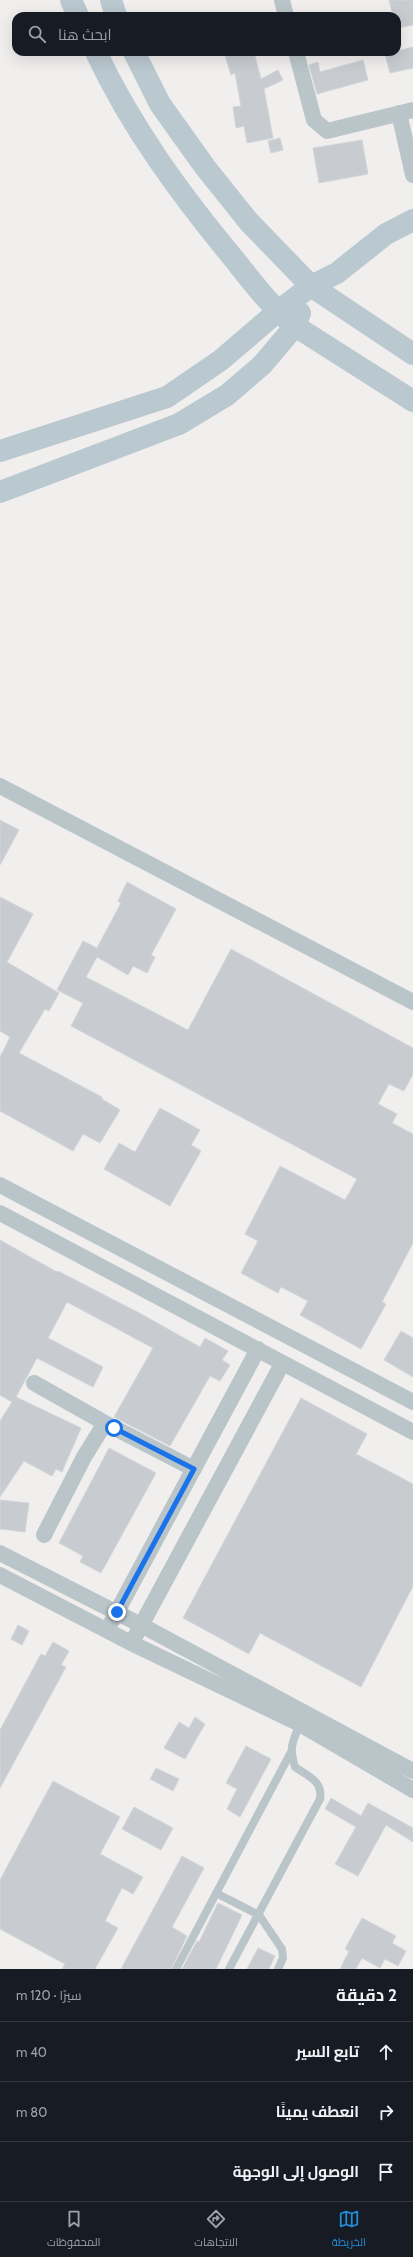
<!DOCTYPE html>
<html lang="ar">
<meta charset="utf-8">
<style>
:root{--surface:#171b24;--page:#20242c;--text:#f1f3f6;--muted:#9ea1a6;--line:#363941;--accent:#228dd7}
body{margin:0;font-family:Cabin,Cairo,sans-serif;background:var(--page);color:var(--text);direction:rtl}
.stop{position:absolute;width:12px;height:12px;margin:-9px;border:3px solid #1a73e8;border-radius:50%;background:#fff}
.stop.end{background:#1a73e8;border-color:#fff;box-shadow:0 1px 4px #0008}
.list{margin:0;padding:0;list-style:none}
h2{display:flex;justify-content:space-between;align-items:center;height:52px;margin:0;padding:0 16px;font-size:17px}
h2 small{font-size:13px;font-weight:400;color:var(--muted)}
.list li{display:grid;grid-template-columns:26px 1fr auto;gap:12px;align-items:center;box-sizing:border-box;height:60px;padding:0 16px;border-top:1px solid var(--line)}
.list b{display:block;font-size:15px;white-space:nowrap}
.list em{font-size:13px;font-style:normal;color:var(--muted)}
.icon{flex:none;width:22px;height:22px;fill:none;stroke:currentColor;stroke-width:2;stroke-linecap:round;stroke-linejoin:round}
.map{position:relative;flex:none;width:413px;height:1969px;overflow:hidden;direction:ltr}
.search{position:absolute;background:var(--surface);box-shadow:0 4px 16px #0002;left:12px;right:12px;top:12px;height:44px;display:flex;align-items:center;gap:10px;box-sizing:border-box;padding:0 14px;border-radius:12px;color:var(--muted);font-size:15px}
.sheet{height:232px;background:var(--surface)}
nav{display:flex;justify-content:space-around;align-items:center;box-sizing:border-box;height:56px;border-top:1px solid var(--line);background:var(--surface);font-size:11px;color:var(--muted)}
nav a{display:grid;justify-items:center;gap:2px}
nav .on{color:var(--accent)}
.map>svg:first-child{display:block}
.building{fill:#c8ccd1;stroke:#d2d5d9}
.lines{fill:none;stroke-linecap:round;stroke-linejoin:round}
.lane{stroke:#bac5ca;stroke-width:8}
.street{stroke:#bac5ca;stroke-width:16}
.secondary{stroke:#bac8cf;stroke-width:22}
.route{stroke:#1a73e8;stroke-width:5}
</style>
<div class="map">
<svg width="413" height="1969" viewBox="0 0 413 1969">
<rect width="100%" height="100%" fill="#f1eeee"/>
<path class="building" d="M389,0h24v25l-16,3v-12h-4z
M413,47v21l-23,5 -5,-19z
M224,52h30l7,27 17,-9 5,10 -19,9 9,49 -26,5 -3,-17 -8,2 -3,-21 8,-1 -6,-33 -4,2z
M363,60l5,20 -51,14 -8,-29 9,-3 2,10z
M280,138l3,12 -12,3 -3,-12z
M362,140l6,34 -49,9 -6,-35z
M0,820l19,10 -19,35z
M127,882l49,27 -25,46 4,2 -8,16 -14,-7 -5,9 -31,-18 -11,20 102,53 43,-81 182,99v26l-9,17 -15,-7 -11,20 19,10 -5,9 21,11v109l-31,59 4,2 -25,45 -61,-34 8,-14 -27,-14 -3,6 -37,-20 17,-32 -13,-7 35,-68 65,34 12,-21 -286,-153 12,-23 -26,-13 26,-49 14,7 24,-45 -3,-2z
M0,897l33,17 -26,48 52,31 -10,18 -4,-2 -26,44 83,44v2l18,11 -20,33 -17,-9 -10,17 -73,-40v-54l10,-20 -10,-6z
M160,1108l40,22 -9,15 10,6 -31,55 -66,-37 15,-26 16,9z
M0,1240l57,32 1,-1 85,44 57,32 5,-9 23,13 -6,9 8,5 -10,16 -10,-5 -40,70 -56,-29 39,-69 -86,-46 -19,36 55,29 -10,20 -56,-29 -21,39 65,31 -19,44 -6,-3 -4,7 -28,-15 -24,36v-76l12,-19 -12,-7z
M401,1331l12,7v39l-29,-17z
M301,1398l66,36 -11,20 57,30v102l-52,101 -101,-54 -11,21 -66,-36z
M109,1448l47,25 -55,100 -21,-11 3,-6 -24,-13z
M0,1500l29,3 -4,29 -25,-3z
M18,1625l11,6 -7,14 -11,-6z
M53,1642l16,9 -8,14 5,2 -66,121v-58l41,-76 4,2z
M195,1717l10,7 -20,35 -21,-11 15,-26 10,6z
M246,1746l25,13 -31,58 -13,-8 10,-20 -11,-6z
M156,1768l23,11 -6,12 -23,-12z
M53,1781l67,36 -20,37 43,23 -10,17 -11,-6 -17,33 13,7 -23,41h-33l3,-5 -65,-35v-49z
M331,1798l30,18 7,-13 45,25v14l-27,-17 -28,51 -23,-12 21,-37 -31,-18z
M134,1807l39,21 -12,22 -39,-21z
M182,1856l22,12 -32,59 15,9 -16,33h-50z
M218,1903l24,12 -26,54h-34l15,-28 2,1z
M362,1918l34,18 -4,7 14,8 -8,15 -13,-7 -5,9 -18,-10 -6,11h-16l9,-18 -4,-2z
M258,1948l17,8 -6,13h-22z"/>
<g class="lines">
<path class="lane" d="M216,1893l43,22 23,34 1,9 -5,11
M176,1969l115,-217
M229,1969l91,-170c3,-18 -12,-23 -25,-32 -6,-20 -3,-24 5,-43"/>
<path class="street" d="M282,0l4,16
M296,52l18,68 13,11 86,-21
M399,113l14,62
M0,786l413,216
M0,1185l413,217
M0,1213l413,219
M34,1383l71,40
M44,1535l40,-78 21,-34 89,46
M0,1553l141,72 272,146
M0,1575l131,68 169,81 113,66
M112,1621l146,-272
M136,1635l146,-271"/>
<path class="secondary" d="M71,0l7,16
M111,0l5,16
M96,52c35,75 85,143 138,207 19,24 37,48 61,67l118,75
M134,52l26,52 45,63 44,55 62,64 102,68
M0,451l167,-54 54,-37 56,-48 34,-26 26,-13 49,-39 27,-14
M0,492l179,-68 48,-29 35,-30 33,-39 5,-13"/>
</g>
<g class="lines">
<path class="route" d="M114,1428l80,41 -77,143"/>
</g>
</svg>
<div class="stop" style="left:114px;top:1428px"></div>
<div class="stop end" style="left:117px;top:1612px"></div>
<div class="search"><svg class="icon" aria-label="search" viewBox="0 0 24 24"><circle cx="10" cy="10" r="6"/><path d="M15 15l6 6"/></svg>ابحث هنا</div>
</div>
<section class="sheet">
<h2>2 دقيقة<small>سيرًا · 120 m</small></h2>
<ul class="list">
<li><svg class="icon" aria-label="ahead" viewBox="0 0 24 24"><path d="M12 20V5M6 11l6-6 6 6"/></svg><div><b>تابع السير</b></div><em>40 m</em></li>
<li><svg class="icon" aria-label="right" viewBox="0 0 24 24"><path d="M7 20v-9h11M14 6l5 5-5 5"/></svg><div><b>انعطف يمينًا</b></div><em>80 m</em></li>
<li><svg class="icon" aria-label="arrive" viewBox="0 0 24 24"><path d="M6 21V4h12l-3 4 3 4H6"/></svg><div><b>الوصول إلى الوجهة</b></div></li>
</ul>
</section>
<nav>
<a class="on"><svg class="icon" aria-label="map" viewBox="0 0 24 24"><path d="M3 6l6-2 6 2 6-2v14l-6 2-6-2-6 2zM9 4v14M15 6v14"/></svg>الخريطة</a>
<a><svg class="icon" aria-label="directions" viewBox="0 0 24 24"><path d="M12 3l9 9-9 9-9-9zM9 14v-3h6M13 9l2 2-2 2"/></svg>الاتجاهات</a>
<a><svg class="icon" aria-label="saved" viewBox="0 0 24 24"><path d="M7 4h10v16l-5-4-5 4z"/></svg>المحفوظات</a>
</nav>
